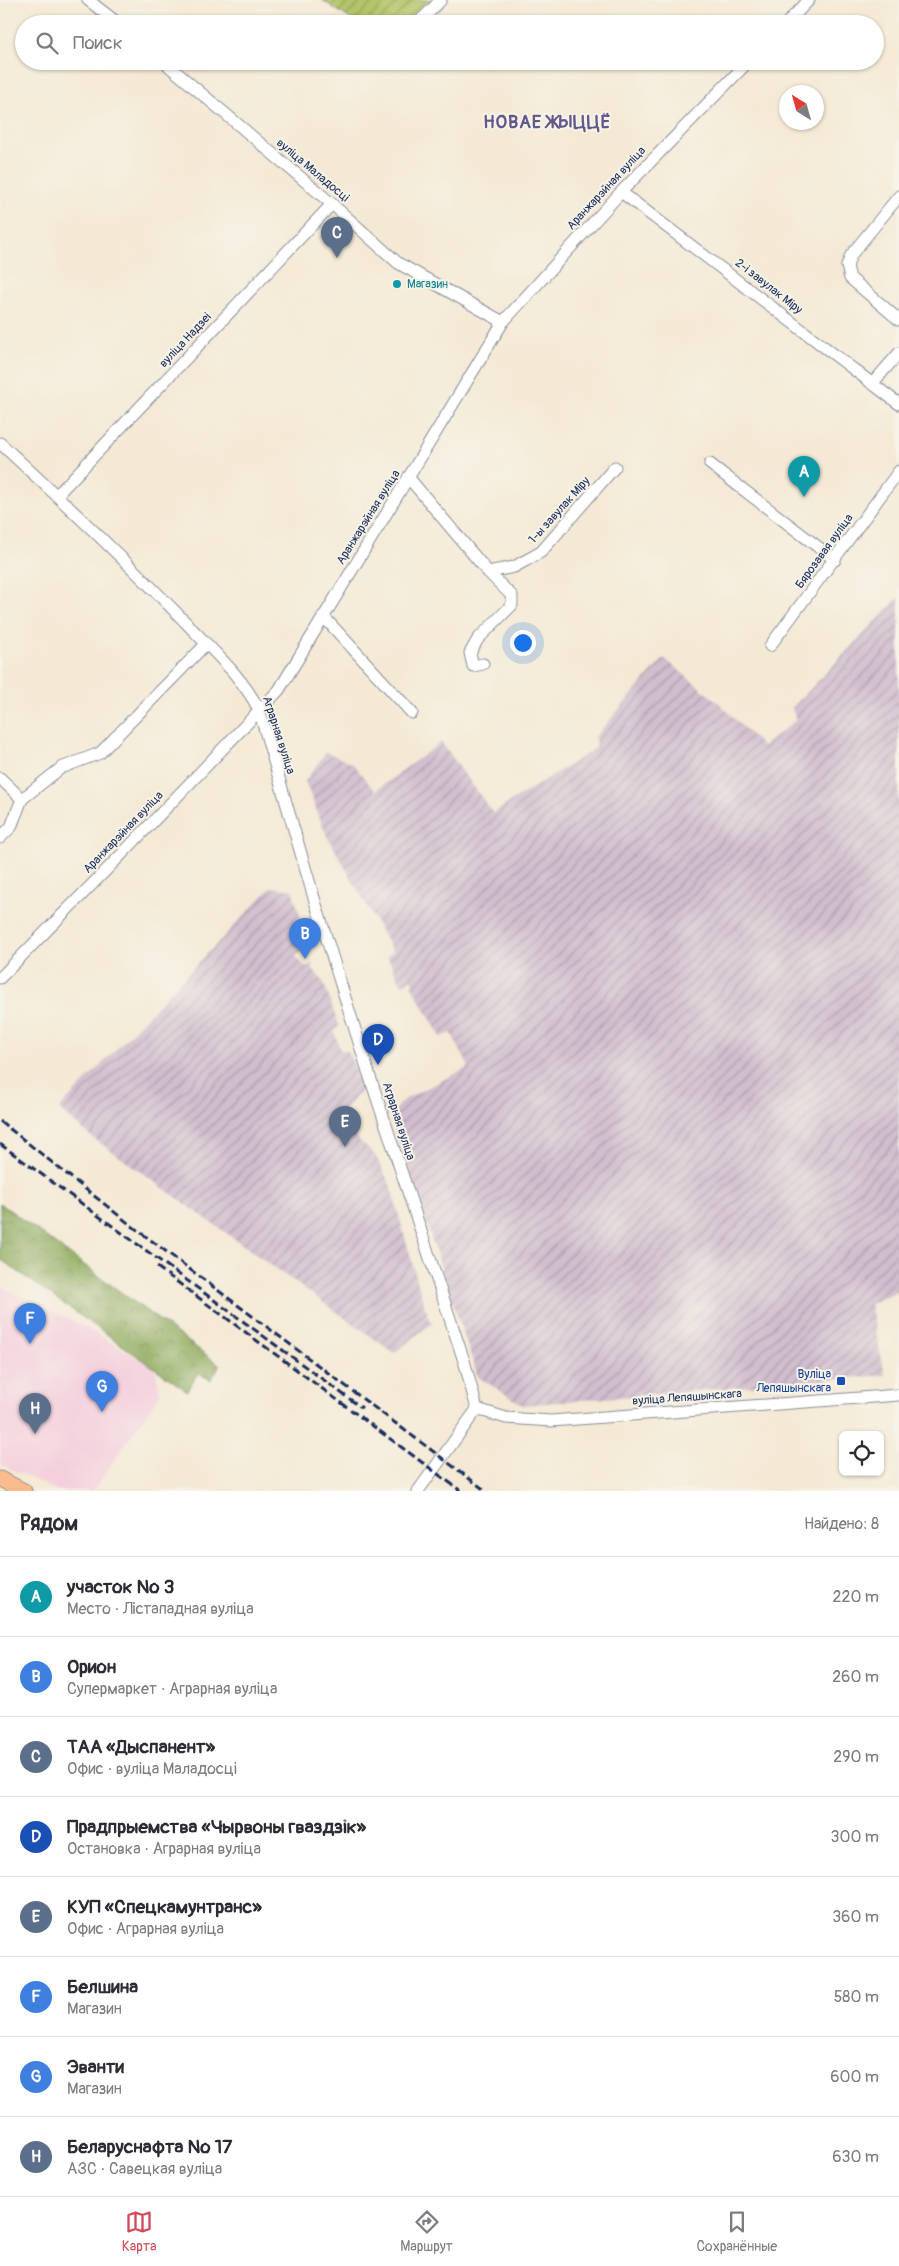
<!DOCTYPE html>
<html lang="ru">
<meta charset="utf-8">
<style>
:root{--surface:#fff;--page:#f7f7f7;--text:#2b2b33;--muted:#7c7c81;--line:#e1e1e2;--accent:#d1495b}
body{margin:0;font-family:Pangolin,sans-serif;background:var(--page);color:var(--text)}
.controls{position:absolute;right:15px;bottom:15px;display:grid;overflow:hidden;border-radius:8px;box-shadow:0 1px 4px #0004}
.controls button{width:45px;height:45px;display:grid;place-items:center;padding:0;border:0;border-bottom:1px solid var(--line);background:var(--surface);color:var(--text);font:25px sans-serif}
.compass{position:absolute;left:779px;top:85px;width:45px;height:45px;border-radius:50%;background:var(--surface);box-shadow:0 1px 4px #0004;rotate:323deg}
.you{position:absolute;left:522px;top:642px;width:18px;height:18px;margin:-12px;border:4px solid #fff;border-radius:50%;background:#1a73e8;box-shadow:0 0 0 8px #1a73e833}
.badge{display:grid;place-items:center;width:32px;height:32px;border-radius:50%;background:var(--accent);color:#fff;font-size:16px;font-weight:700}
.pin{position:absolute;translate:-50% -41px;filter:drop-shadow(0 1px 2px #0008)}
.pin::after{content:'';position:absolute;top:26px;width:18px;height:15px;background:inherit;clip-path:polygon(0 0,100% 0,50% 100%)}
.list{margin:0;padding:0;list-style:none}
h2{display:flex;justify-content:space-between;align-items:center;height:65px;margin:0;padding:0 20px;font-size:21px}
h2 small{font-size:16px;font-weight:400;color:var(--muted)}
.list li{display:grid;grid-template-columns:32px 1fr auto;gap:15px;align-items:center;box-sizing:border-box;height:80px;padding:0 20px;border-top:1px solid var(--line)}
.list b{display:block;font-size:19px;white-space:nowrap}
.list p{margin:0;font-size:16px;white-space:nowrap;color:var(--muted)}
.list em{font-size:16px;font-style:normal;color:var(--muted)}
.icon{flex:none;width:28px;height:28px;fill:none;stroke:currentColor;stroke-width:2;stroke-linecap:round;stroke-linejoin:round}
.map{position:relative;flex:none;width:899px;height:1491px;overflow:hidden}
.search{position:absolute;background:var(--surface);box-shadow:0 1px 4px #0004;left:15px;right:15px;top:15px;height:55px;display:flex;align-items:center;gap:12px;box-sizing:border-box;padding:0 18px;border-radius:28px;color:var(--muted);font-size:19px}
.sheet{height:705px;background:var(--surface)}
nav{display:flex;justify-content:space-around;align-items:center;box-sizing:border-box;height:70px;border-top:1px solid var(--line);background:var(--surface);font-size:14px;color:var(--muted)}
nav a{display:grid;justify-items:center;gap:2px}
nav .on{color:var(--accent)}
.map>svg:first-child{display:block}
.built{fill:#f4cfdd}
.industrial{fill:url(#industrial-furrows)}
.forest{fill:url(#forest-crowns);stroke:#546c5e}
.garden{fill:url(#garden-furrows);stroke:#677a64}
.lines{fill:none;stroke-linecap:round;stroke-linejoin:round}
.minor-casing{stroke:#888c99;stroke-width:13}
.major-casing{stroke:#888c99;stroke-width:17}
.minor{stroke:#fff;stroke-width:11}
.major{stroke:#fbbb8d;stroke-width:15}
.rail{stroke:#1b2f5e;stroke-width:3;stroke-dasharray:8 4;stroke-linecap:butt}
.culture-dot{fill:#0f9aa8;stroke:#f7f3e8;stroke-width:2}
.transit-dot{fill:#1a4fb4;stroke:#f7f3e8;stroke-width:2}
.labels{text-anchor:middle;stroke-width:4;stroke-linejoin:round;paint-order:stroke}
.street-label{font-size:12px;fill:#1b2f5e;stroke:#f7f3e8}
.culture-label{font-size:12px;fill:#0d838f;stroke:#f7f3e8;text-anchor:start}
.transit-label{font-size:12px;fill:#164399;stroke:#f7f3e8;text-anchor:end}
.district-label{font-size:18px;font-weight:bold;letter-spacing:1px;fill:#61598a;stroke:#f7f3e8}
</style>
<div class="map">
<svg width="899" height="1491" viewBox="0 0 899 1491">
<defs>
<pattern id="industrial-furrows" width="10" height="10" patternUnits="userSpaceOnUse" patternTransform="scale(1.25)"><rect width="10" height="10" fill="#d0bdcd"/><path d="M-1 1l2-2M0 10L10 0M9 11l2-2" fill="none" stroke="#a89aaa"/></pattern>
<pattern id="forest-crowns" width="20" height="18" patternUnits="userSpaceOnUse" patternTransform="scale(1.25)"><rect width="20" height="18" fill="#8eaa5d"/><path d="M2 6a3 3 0 1 1 6 0M12 15a3 3 0 1 1 6 0" fill="none" stroke="#738b50"/></pattern>
<pattern id="garden-furrows" width="10" height="10" patternUnits="userSpaceOnUse" patternTransform="scale(1.25)"><rect width="10" height="10" fill="#b3c569"/><path d="M-1 1l2-2M0 10L10 0M9 11l2-2" fill="none" stroke="#91a05a"/></pattern>
</defs>
<rect width="100%" height="100%" fill="#f7f3e8"/>
<filter id="ink" filterUnits="userSpaceOnUse"><feTurbulence type="fractalNoise" baseFrequency=".02" numOctaves="2"/><feDisplacementMap in="SourceGraphic" scale="10" xChannelSelector="R" yChannelSelector="G"/><feConvolveMatrix kernelMatrix="1 2 1 2 8 2 1 2 1" color-interpolation-filters="sRGB"/></filter>
<filter id="wash" filterUnits="userSpaceOnUse"><feTurbulence type="fractalNoise" baseFrequency=".0096" numOctaves="4" result="noise"/><feDisplacementMap in="SourceGraphic" scale="20" xChannelSelector="R" yChannelSelector="G"/><feGaussianBlur stdDeviation="1.12" result="paint"/><feColorMatrix in="noise" values="0 0 0 0 0 0 0 0 0 0 0 0 0 0 0 0 0 1.4 0 .05"/><feComposite in="paint" operator="in"/></filter>
<g filter="url(#wash)">
<rect width="100%" height="100%" fill="#f4e9d4"/>
<path class="built" d="M0,1286l85,41 70,41 5,26 -67,97h-35l-58,-27z"/>
<path class="industrial" d="M899,597v693l-29,14 15,71 -362,30 -45,-28 -87,-259 9,-15 7,-5 62,-31 -18,-34 -10,4 -30,-52 3,-2 -3,-4 -9,6 -15,-29 6,-4 -66,-116 -22,-55 21,-29 27,12 22,27 66,-49 52,71 103,-65 -1,-11 69,-79 55,45 44,44 33,-27 -4,-12z
M271,887l21,3 16,51 -4,9 -8,6 10,12 7,-5 -2,5 12,13 16,45 -5,5 6,19 8,1 15,38 -28,29 40,37 15,29 35,124 3,4 -2,2 7,9 -39,30 -263,-188 -42,-30 -30,-26z"/>
<path class="forest" d="M0,1203l220,162 -9,15 -13,-7 -11,18 -187,-132z"/>
<path class="garden" d="M322,0h114l-22,24h-56z"/>
</g>
<g filter="url(#ink)">
<g class="lines">
<g class="minor-casing">
<path id="minor" d="M88,0l31,24
M417,24l24,-24
M786,24l23,-24
M163,61l169,143 66,59 105,59
M621,192l278,212
M899,196l-48,59 -4,11 3,12 49,42
M872,384l27,-31
M0,443c65,60 130,121 191,185 25,26 52,50 68,82l55,188 53,170 98,296 12,45
M710,464l125,96
M408,477l80,95 24,24v9l-34,34 -8,14 3,13 10,-2
M57,495l275,-291
M488,572l26,-5 27,-15 74,-85
M323,616l89,97
M770,646l129,-175
M0,778l22,21
M0,838l11,-11 11,-28 39,-31 39,-15 106,-109
M0,978l121,-123 158,-165 224,-368 118,-130 128,-131
M477,1409l29,9 45,3 348,-26
M418,1491l59,-82"/>
</g>
<g class="major-casing">
<path id="major" d="M0,1479l24,12"/>
</g>
<use href="#minor" class="minor"/>
<use href="#major" class="major"/>
<path class="rail" d="M0,1121l132,105 354,265
M0,1144l362,264
M157,1267l304,224"/>
</g>
</g>
<circle class="culture-dot" cx="397" cy="284" r="5"/>
<rect class="transit-dot" x="836" y="1376" width="10" height="10" rx="2.5"/>
<g class="labels">
<g class="street-label">
<text transform="translate(313 170) rotate(40)" y="4">вуліца Маладосці</text>
<text transform="translate(606 188) rotate(-47)" y="4">Аранжарэйная вуліца</text>
<text transform="translate(769 286) rotate(38)" y="4">2-і завулак Міру</text>
<text transform="translate(185 340) rotate(-47)" y="4">вуліца Надзеі</text>
<text transform="translate(559 510) rotate(-48)" y="4">1-ы завулак Міру</text>
<text transform="translate(368 517) rotate(-58)" y="4">Аранжарэйная вуліца</text>
<text transform="translate(824 551) rotate(-54)" y="4">Бярозавая вуліца</text>
<text transform="translate(279 735) rotate(72)" y="4">Аграрная вуліца</text>
<text transform="translate(123 832) rotate(-46)" y="4">Аранжарэйная вуліца</text>
<text transform="translate(399 1121) rotate(72)" y="4">Аграрная вуліца</text>
<text transform="translate(687 1397) rotate(-4)" y="4">вуліца Лепяшынскага</text>
</g>
<g class="culture-label">
<text x="407" y="288">Магазин</text>
</g>
<g class="transit-label">
<text x="831" y="1378">Вуліца<tspan x="831" dy="14">Лепяшынскага</tspan></text>
</g>
<g class="district-label">
<text x="547" y="128">НОВАЕ ЖЫЦЦЁ</text>
</g>
</g>
</svg>
<div class="controls">
<button><svg class="icon" aria-label="locate" viewBox="0 0 24 24"><circle cx="12" cy="12" r="6"/><path d="M12 2v4M12 18v4M2 12h4M18 12h4"/></svg></button>
</div>
<svg class="compass" viewBox="-18 -18 36 36"><path d="M0-13l5 13h-10z" fill="#e53935"/><path d="M0 13l5-13h-10z" fill="#7c7c81"/></svg>
<div class="you"></div>
<div class="pin badge" style="left:804px;top:497px;background:#0f9aa8">A</div>
<div class="pin badge" style="left:305px;top:959px;background:#3f7fe0">B</div>
<div class="pin badge" style="left:337px;top:258px;background:#5c6f8a">C</div>
<div class="pin badge" style="left:378px;top:1065px;background:#1a4fb4">D</div>
<div class="pin badge" style="left:345px;top:1147px;background:#5c6f8a">E</div>
<div class="pin badge" style="left:30px;top:1344px;background:#3f7fe0">F</div>
<div class="pin badge" style="left:102px;top:1412px;background:#3f7fe0">G</div>
<div class="pin badge" style="left:35px;top:1434px;background:#5c6f8a">H</div>
<div class="search"><svg class="icon" aria-label="search" viewBox="0 0 24 24"><circle cx="10" cy="10" r="6"/><path d="M15 15l6 6"/></svg>Поиск</div>
</div>
<section class="sheet">
<h2>Рядом<small>Найдено: 8</small></h2>
<ul class="list">
<li><span class="badge" style="background:#0f9aa8">A</span><div><b>участок № 3</b><p>Место · Лістападная вуліца</p></div><em>220 m</em></li>
<li><span class="badge" style="background:#3f7fe0">B</span><div><b>Орион</b><p>Супермаркет · Аграрная вуліца</p></div><em>260 m</em></li>
<li><span class="badge" style="background:#5c6f8a">C</span><div><b>ТАА «Дыспанент»</b><p>Офис · вуліца Маладосці</p></div><em>290 m</em></li>
<li><span class="badge" style="background:#1a4fb4">D</span><div><b>Прадпрыемства «Чырвоны гваздзік»</b><p>Остановка · Аграрная вуліца</p></div><em>300 m</em></li>
<li><span class="badge" style="background:#5c6f8a">E</span><div><b>КУП «Спецкамунтранс»</b><p>Офис · Аграрная вуліца</p></div><em>360 m</em></li>
<li><span class="badge" style="background:#3f7fe0">F</span><div><b>Белшина</b><p>Магазин</p></div><em>580 m</em></li>
<li><span class="badge" style="background:#3f7fe0">G</span><div><b>Эванти</b><p>Магазин</p></div><em>600 m</em></li>
<li><span class="badge" style="background:#5c6f8a">H</span><div><b>Беларуснафта № 17</b><p>АЗС · Савецкая вуліца</p></div><em>630 m</em></li>
</ul>
</section>
<nav>
<a class="on"><svg class="icon" aria-label="map" viewBox="0 0 24 24"><path d="M3 6l6-2 6 2 6-2v14l-6 2-6-2-6 2zM9 4v14M15 6v14"/></svg>Карта</a>
<a><svg class="icon" aria-label="directions" viewBox="0 0 24 24"><path d="M12 3l9 9-9 9-9-9zM9 14v-3h6M13 9l2 2-2 2"/></svg>Маршрут</a>
<a><svg class="icon" aria-label="saved" viewBox="0 0 24 24"><path d="M7 4h10v16l-5-4-5 4z"/></svg>Сохранённые</a>
</nav>
